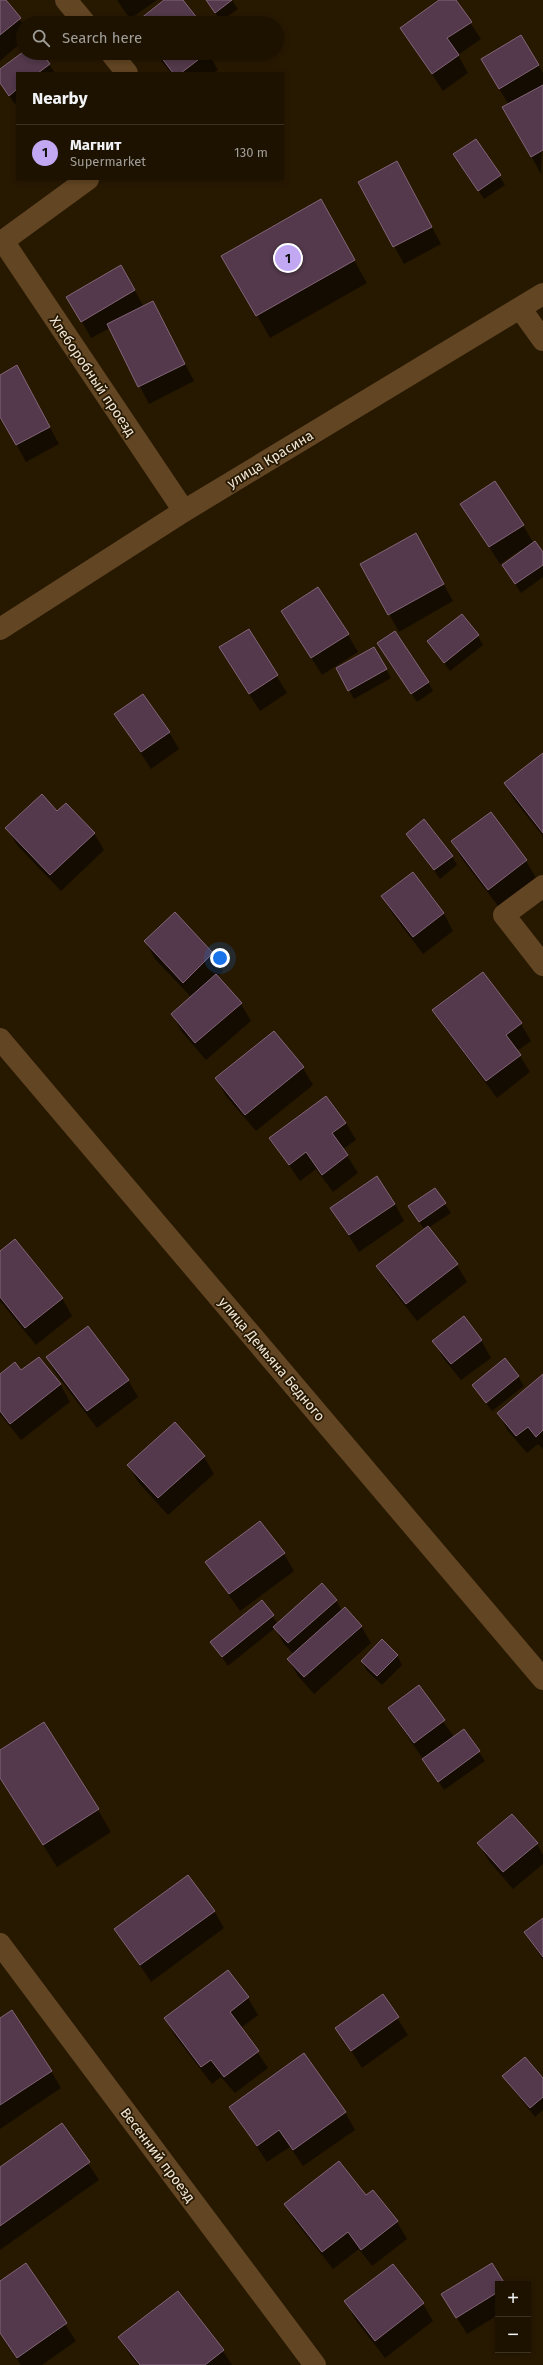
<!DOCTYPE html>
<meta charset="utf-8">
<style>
:root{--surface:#1d1200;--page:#2a200f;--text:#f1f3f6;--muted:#a09e99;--line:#3b3222;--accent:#c2a8f3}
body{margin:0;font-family:"Fira Sans",sans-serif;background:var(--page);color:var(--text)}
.controls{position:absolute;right:12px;bottom:12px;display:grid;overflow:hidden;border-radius:0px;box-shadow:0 2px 6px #0003}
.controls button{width:36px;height:36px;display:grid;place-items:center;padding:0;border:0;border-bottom:1px solid var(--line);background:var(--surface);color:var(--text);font:20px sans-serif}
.you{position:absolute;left:220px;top:958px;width:14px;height:14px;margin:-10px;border:3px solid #fff;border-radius:50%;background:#1a73e8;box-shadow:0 0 0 6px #1a73e833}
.badge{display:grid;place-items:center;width:26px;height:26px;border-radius:50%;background:var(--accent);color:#111;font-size:13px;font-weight:700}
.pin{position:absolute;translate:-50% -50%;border:2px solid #fff;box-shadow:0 1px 4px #0006}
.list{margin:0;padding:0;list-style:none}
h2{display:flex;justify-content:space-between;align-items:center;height:52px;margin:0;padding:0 16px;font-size:17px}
h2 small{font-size:13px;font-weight:400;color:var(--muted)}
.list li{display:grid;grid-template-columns:26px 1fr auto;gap:12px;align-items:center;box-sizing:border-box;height:56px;padding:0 16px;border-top:1px solid var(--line)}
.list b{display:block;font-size:15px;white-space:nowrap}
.list p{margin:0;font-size:13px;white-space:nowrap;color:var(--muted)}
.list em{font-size:13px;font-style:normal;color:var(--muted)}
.icon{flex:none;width:22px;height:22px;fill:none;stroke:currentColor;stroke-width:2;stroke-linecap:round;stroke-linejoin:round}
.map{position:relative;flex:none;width:543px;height:2365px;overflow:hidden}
.search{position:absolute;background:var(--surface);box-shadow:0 2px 6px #0003;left:16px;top:16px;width:268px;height:44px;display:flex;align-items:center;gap:10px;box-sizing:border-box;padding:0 14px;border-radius:22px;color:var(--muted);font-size:15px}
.panel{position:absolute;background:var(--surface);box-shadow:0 2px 6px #0003;left:16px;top:72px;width:268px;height:108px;border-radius:0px}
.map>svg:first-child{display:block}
.shadow{fill:#0007}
.building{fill:#53394b;stroke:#826578}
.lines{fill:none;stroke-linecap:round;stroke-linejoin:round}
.minor{stroke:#624523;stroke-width:22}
.labels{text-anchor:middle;stroke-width:3.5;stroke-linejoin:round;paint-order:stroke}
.street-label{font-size:14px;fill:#efe5d6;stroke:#271800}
</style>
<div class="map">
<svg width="543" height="2365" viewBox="0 0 543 2365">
<rect width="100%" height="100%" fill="#271800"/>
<path class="shadow" d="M0,0h4l19,24v17l-23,20z
M117,0h40l-27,19z
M206,0h26l6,9 -17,12z
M441,0h14l26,39 -23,16 10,18 -25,18 -42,-63z
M521,36l22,37 -2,101 -37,-67 5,-2 -17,-28z
M41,53l14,20h-38v29l-2,2 -15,-20v-13z
M155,53h53l10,17 -5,3h-42z
M476,140l29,45 -21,14 -25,-36z
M406,179l35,65 -37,20 -10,-18z
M320,201l47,82 -97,55 -47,-82z
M121,266l23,41 9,-5 41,79 -45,23 -39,-76 -19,10 -23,-41z
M0,376l26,8 33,60 -33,18 -26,-47z
M462,504l61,21 11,19 9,10v23l-22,16 -13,-19 14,-25 -22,15z
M425,551l28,50 -54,31 -37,-67z
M282,611l66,24 10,17 -36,23z
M248,630l39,63 -27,18 -30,-47z
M478,636l5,9 -33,26 -22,-29z
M374,648l17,30 -37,21 -17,-30z
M383,652l45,30 5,9 -16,11z
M116,715l53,17 10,17 -28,20z
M543,754v82l-28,-35 -10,-17z
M57,812l37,21 10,17 -43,41 -44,-46 -10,-17z
M490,813l36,48 10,17 -37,29 -37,-48 -10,-18z
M407,834l45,22 5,9 -17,14z
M412,873l32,41 9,17 -30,23 -31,-41 -10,-17z
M175,914l38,40 10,17 -6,6 24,27 10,17 -45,39 -24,-28 -10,-18 19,-17 -36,-38 -10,-18z
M483,973l38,51 10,17 -14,10 13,21 -33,26 -53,-71 -10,-17z
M273,1032l30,36 10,17 -57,46 -30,-35 -10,-18z
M346,1123l10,17 -13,9 15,24 -25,19 -17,-23 -16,12 -30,-43z
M435,1189l16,24 -23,15 29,37 10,17 -50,39 -29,-37 -10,-18 47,-36 -11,-15z
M395,1204l9,17 -45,31 -28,-44z
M0,1253l62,45 10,18 -36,29 -36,-44z
M481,1340l10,18 -30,22 -18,-22 -9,-17z
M47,1358l81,22 10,17 -41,31 -40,-53z
M21,1372l39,12 10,18 -49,38 -21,-26v-38z
M543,1375v74l-5,-5 -11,9 -19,-22 -10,-18z
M518,1376l6,10 -32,25 -19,-26z
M174,1423l30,34 10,17 -46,41 -30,-33 -10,-17z
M259,1522l25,32 10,17 -54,40 -34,-49z
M336,1600l6,11 19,15 10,17 -57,51 -16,-18 -10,-17 5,-5 -9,-10 -9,-16 -47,38 -17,-24 51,-40 16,22z
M397,1655l5,10 -20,20 -15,-14 -5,-9z
M418,1686l36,51 10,-7 21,31 -41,29 -55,-81z
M0,1751l98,59 13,22 -54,35 -57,-89z
M479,1844h58l6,11v9l-30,25 -24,-28z
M214,1911l10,17 -73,54 -35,-53z
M543,1920v40l-17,-27z
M228,1971l20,27 10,17 -17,13 27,40 -33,25 -14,-16 -9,7 -37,-48 -10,-17z
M383,1996l25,39 -46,33 -25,-40z
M0,2019l51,52 10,17 -61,41z
M503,2076l40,4v30l-8,7z
M230,2107l115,5 10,18 -52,36 -13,-19 -23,15z
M62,2124l37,56 -99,70v-82z
M366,2196l31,26 10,17 -35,27 -13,-17 -26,20 -38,-48 -10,-17z
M492,2264l12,20h-6v31l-31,19 -14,-22z
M26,2265l50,76 -34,24h-21l-21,-31v-51z
M393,2265l30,39 10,17 -48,37 -30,-39 -9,-17z
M178,2292l45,59 9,14h-94l-8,-10 -10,-17z"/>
<path class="building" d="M0,0h6l15,18 -21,17z
M164,0h19l18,23h-66z
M206,0h26l-17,13z
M439,0h17l16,22 -25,16 12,17 -27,19 -32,-46z
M521,35l18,30 -40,24 -18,-30z
M23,52l19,1 8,11 -12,9h-21v16l-8,7 -9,-13v-14z
M158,53h49l-26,20h-8z
M543,85v65l-12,7 -29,-50z
M476,139l25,36 -23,16 -25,-37z
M397,161l35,66 -39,20 -35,-65z
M321,199l34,61 -99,56 -35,-60z
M121,265l14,25 -54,32 -15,-25z
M153,301l32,63 -47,23 -31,-63z
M17,365l33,62 -34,18 -16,-28v-42z
M495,481l29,44 -35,22 -29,-43z
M416,533l28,51 -56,31 -28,-51z
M535,541l8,11v13l-28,19 -13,-19z
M318,587l31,47 -38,24 -30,-47z
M462,614l17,21 -35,28 -17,-22z
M249,629l29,46 -29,19 -30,-47z
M395,631l34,51 -18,12 -34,-51z
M374,647l13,22 -39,22 -12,-23z
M143,694l27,38 -29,20 -27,-38z
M543,753v80l-39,-50z
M42,794l15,17 9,-8 29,30 -45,42 -45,-47z
M491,812l36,48 -39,30 -37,-49z
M424,819l29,37 -19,14 -28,-36z
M413,872l31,41 -31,24 -32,-41z
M175,912l38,41 -30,30 -39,-42z
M483,972l39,51 -16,12 15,20 -35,26 -54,-71z
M216,974l26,29 -47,40 -24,-29z
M274,1031l30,36 -59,48 -30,-37z
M326,1096l20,27 -14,10 16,22 -26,20 -16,-23 -17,13 -20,-27z
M377,1176l18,28 -46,31 -19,-27z
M435,1188l11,15 -27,19 -11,-16z
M428,1226l30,38 -52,40 -30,-38z
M15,1239l48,59 -38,30 -25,-31v-46z
M464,1316l18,24 -31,24 -19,-23z
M88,1326l41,54 -42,31 -41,-54z
M39,1357l22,27 -51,40 -10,-13v-37l15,-12 6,8z
M505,1358l14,18 -33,27 -14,-18z
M543,1374v56l-7,7 -8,-10 -12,9 -19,-23z
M175,1422l30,34 -47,42 -31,-33z
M260,1521l25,32 -56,41 -24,-32z
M322,1583l15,17 -49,43 -15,-16z
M262,1600l12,15 -52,42 -12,-15z
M345,1607l17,19 -58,51 -17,-18z
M382,1639l16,16 -21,21 -16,-15z
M419,1685l26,35 -31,23 -26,-35z
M44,1722l55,87 -56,36 -43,-67v-28z
M464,1729l16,22 -42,31 -16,-23z
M512,1814l26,29 -35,29 -26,-29z
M188,1875l27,36 -75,54 -26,-36z
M543,1918v39l-19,-25z
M228,1970l21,27 -19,15 29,39 -35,26 -13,-17 -10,7 -37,-49z
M383,1994l16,23 -48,34 -16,-23z
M12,2010l40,61 -52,34v-87z
M304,2053l42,59 -53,38 -14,-20 -22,16 -28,-39z
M525,2057l18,21v19l-13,11 -28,-32z
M62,2123l28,39 -90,64v-59z
M339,2161l27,34 7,-5 25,31 -37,29 -13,-18 -26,20 -38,-48z
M26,2263l41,60 -50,35 -17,-25v-52z
M492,2263l13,21h-7v8l-42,26 -15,-24z
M393,2264l31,39 -49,38 -31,-40z
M178,2291l46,59 -19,15h-65l-22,-28z"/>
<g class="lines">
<path class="minor" d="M66,0l19,23
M111,53l16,20
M3,241l85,-62
M0,242l3,-1 181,270
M520,308l23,32
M0,629l184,-118 359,-217
M543,886l-39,29 39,50
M0,1039l543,640
M0,1944l315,421"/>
</g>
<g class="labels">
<g class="street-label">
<text transform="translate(93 376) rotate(56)" y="5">Хлеборобный проезд</text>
<text transform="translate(270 459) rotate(-31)" y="5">улица Красина</text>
<text transform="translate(272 1359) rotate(50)" y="5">улица Демьяна Бедного</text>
<text transform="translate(158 2155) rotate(53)" y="5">Весенний проезд</text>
</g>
</g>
</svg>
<div class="controls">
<button>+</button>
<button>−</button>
</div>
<div class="you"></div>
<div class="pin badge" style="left:288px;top:258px">1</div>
<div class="search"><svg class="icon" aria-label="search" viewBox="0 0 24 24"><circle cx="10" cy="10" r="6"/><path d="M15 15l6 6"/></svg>Search here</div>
<section class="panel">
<h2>Nearby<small></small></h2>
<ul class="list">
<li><span class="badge">1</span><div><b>Магнит</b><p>Supermarket</p></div><em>130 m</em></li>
</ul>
</section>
</div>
